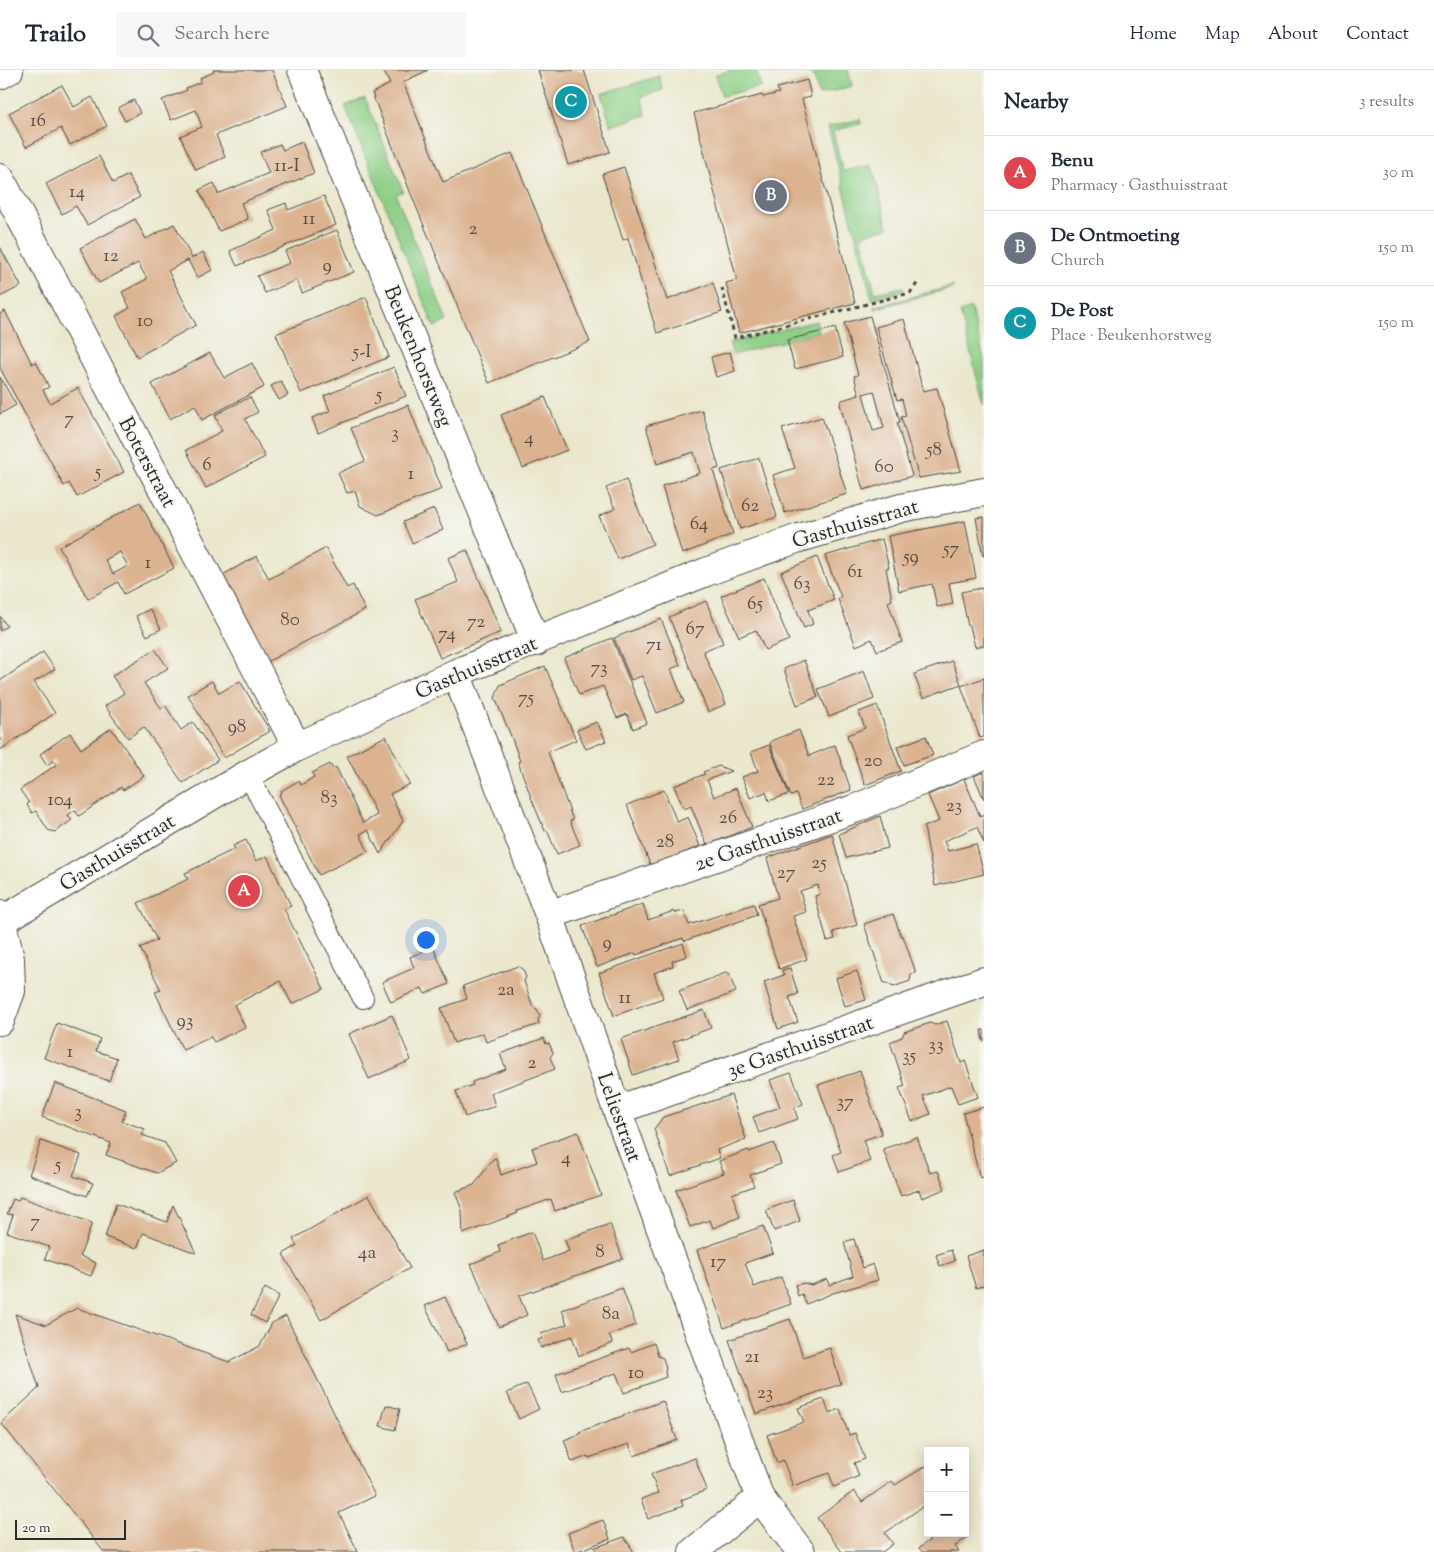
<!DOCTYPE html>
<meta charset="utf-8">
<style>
:root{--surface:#fff;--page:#f6f6f7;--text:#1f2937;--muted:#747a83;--line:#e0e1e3;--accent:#1f6fb2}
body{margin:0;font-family:"Sorts Mill Goudy",serif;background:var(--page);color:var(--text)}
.controls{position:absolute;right:15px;bottom:15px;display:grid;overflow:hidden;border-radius:0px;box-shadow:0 2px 12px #0003}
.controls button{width:45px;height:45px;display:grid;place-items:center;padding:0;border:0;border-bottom:1px solid var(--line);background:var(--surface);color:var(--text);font:25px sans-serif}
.scale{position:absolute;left:15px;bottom:12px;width:111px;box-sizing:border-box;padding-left:5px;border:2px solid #2b2b2b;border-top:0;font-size:14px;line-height:18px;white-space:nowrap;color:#2b2b2b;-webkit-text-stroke:4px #f6f6f2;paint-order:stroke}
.you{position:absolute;left:425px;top:869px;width:18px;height:18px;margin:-12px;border:4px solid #fff;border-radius:50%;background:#1a73e8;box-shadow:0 0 0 8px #1a73e833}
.badge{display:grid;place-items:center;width:32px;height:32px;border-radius:50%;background:var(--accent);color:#fff;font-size:16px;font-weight:700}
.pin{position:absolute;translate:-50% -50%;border:2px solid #fff;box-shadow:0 1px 5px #0006}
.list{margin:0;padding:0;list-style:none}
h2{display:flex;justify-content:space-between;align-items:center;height:65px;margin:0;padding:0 20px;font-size:21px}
h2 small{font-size:16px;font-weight:400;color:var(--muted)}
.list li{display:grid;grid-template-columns:32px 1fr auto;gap:15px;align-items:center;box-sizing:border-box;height:75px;padding:0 20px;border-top:1px solid var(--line)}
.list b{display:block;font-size:19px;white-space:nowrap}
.list p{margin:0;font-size:16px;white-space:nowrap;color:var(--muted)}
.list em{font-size:16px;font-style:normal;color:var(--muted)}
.icon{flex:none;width:28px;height:28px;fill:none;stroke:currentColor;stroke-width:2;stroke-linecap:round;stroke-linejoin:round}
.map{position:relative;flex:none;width:984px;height:1482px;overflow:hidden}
header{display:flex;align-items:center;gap:30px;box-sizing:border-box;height:70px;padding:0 25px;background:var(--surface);border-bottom:1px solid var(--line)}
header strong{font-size:24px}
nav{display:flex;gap:28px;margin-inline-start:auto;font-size:18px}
.search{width:350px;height:45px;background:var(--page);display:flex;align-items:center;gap:12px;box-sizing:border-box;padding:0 18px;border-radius:0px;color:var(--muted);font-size:19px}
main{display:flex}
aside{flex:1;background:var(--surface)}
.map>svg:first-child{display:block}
.green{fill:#8ecf87;stroke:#5c7d59}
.building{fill:#dcb391;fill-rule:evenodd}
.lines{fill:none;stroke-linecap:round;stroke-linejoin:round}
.lane-casing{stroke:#484743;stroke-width:22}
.street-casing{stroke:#484743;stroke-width:30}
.path{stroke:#484743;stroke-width:3;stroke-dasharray:4 4;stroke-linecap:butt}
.lane{stroke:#fff;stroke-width:20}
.street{stroke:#fff;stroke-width:28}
.labels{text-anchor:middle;stroke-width:4;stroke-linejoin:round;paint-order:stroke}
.number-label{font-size:19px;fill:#574d44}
.street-label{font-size:21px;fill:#2b2b2b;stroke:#f6f6f2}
</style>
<header>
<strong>Trailo</strong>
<div class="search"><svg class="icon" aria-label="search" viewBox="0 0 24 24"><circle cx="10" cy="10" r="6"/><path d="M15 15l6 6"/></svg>Search here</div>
<nav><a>Home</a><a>Map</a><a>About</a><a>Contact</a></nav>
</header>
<main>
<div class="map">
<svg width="984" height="1482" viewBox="0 0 984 1482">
<rect width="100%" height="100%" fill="#f6f6f2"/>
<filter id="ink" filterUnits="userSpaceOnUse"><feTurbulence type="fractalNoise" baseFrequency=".02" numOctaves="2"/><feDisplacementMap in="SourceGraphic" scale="10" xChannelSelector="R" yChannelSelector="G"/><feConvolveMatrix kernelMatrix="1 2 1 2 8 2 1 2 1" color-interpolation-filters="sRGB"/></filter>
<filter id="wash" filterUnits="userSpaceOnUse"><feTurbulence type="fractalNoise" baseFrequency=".0096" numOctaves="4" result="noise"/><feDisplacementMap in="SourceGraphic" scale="20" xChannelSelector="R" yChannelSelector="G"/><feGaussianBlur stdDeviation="1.12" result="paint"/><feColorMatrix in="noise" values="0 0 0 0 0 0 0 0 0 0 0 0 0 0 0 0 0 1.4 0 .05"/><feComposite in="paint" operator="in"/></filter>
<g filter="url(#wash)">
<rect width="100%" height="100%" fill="#ebe7cd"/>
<path class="green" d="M732,0h24l5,17 -39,9 -7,-21z
M812,0h36l4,16 -33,9z
M659,6l4,14 -22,7 5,18 -35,11 -10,-32z
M365,28l38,93 -7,4 51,126 -13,6 -89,-221z
M860,49l1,5 -28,7 10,40 29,-6 16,63 -27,7 14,58 28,-6 1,4 -32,8 -44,-172z
M953,216v2l-79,21v-2z
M971,238l13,51v46l-24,-93z
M816,251l3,11 -86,23 -4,-12z"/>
<g id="blocks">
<path class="building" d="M213,0h59l15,36 -71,29 9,22 -29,13 -16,-34 22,-9 -6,-17 -25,10 -9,-20 25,-10 -1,-2 15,-6 -1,-4 14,-6z
M383,0h45l-25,12 40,100 69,-29 78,189 -101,41 -78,-189 -39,-101 18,-9z
M538,0h46l26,82 -42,13z
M807,10l4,17 -9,2 53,204 -116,30 -13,-50 11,-3 -43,-167 68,-18 1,2 16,-4 -2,-5z
M62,15l12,22 18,-10 15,29 -37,19 -9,-17 -35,19 -17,-34z
M134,30l6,13 -15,8 -7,-13z
M302,72l12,31 -73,30 7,16 -29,12 -20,-41 15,-7 4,11 51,-21 -9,-21 20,-8 3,6z
M99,86l14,27 15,-8 12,22 -53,28 -11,-19 -14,8 -16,-30z
M624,97l43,133 46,-17 9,29 -65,21 -29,-95 -5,2 -21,-66z
M324,126l12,29 -99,41 -7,-15 46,-21 -8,-20 18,-7 2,7z
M135,149l11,20 28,-15 18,34 11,-6 9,18 -15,8 -9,-18 -20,11 28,54 -59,32 -21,-41 14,-8 -8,-16 25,-13 -9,-16 -39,20 -19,-35z
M337,160l17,42 -52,21 -5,-13 -32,13 -8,-17 33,-13 -5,-12z
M0,177l21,39 -21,11z
M366,227l23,60 -88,36 -25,-59z
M5,241l27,53 4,-2 13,25 -6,3 7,13 28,-15 46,84 -47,25 -8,-14 -5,3 -64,-118v-54z
M870,246l30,106 -3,1 15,53 -49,14 -23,-86 2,-4 17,-5 -5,-19 4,-1 -14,-52zM874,321l10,37 -11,3 -10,-37z
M904,249l19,72 14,-3 24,83 -42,7 -18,-61 5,-1 -4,-17 -5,1 -21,-73z
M835,258l8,29 -48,12 -8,-29z
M730,282l5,19 -19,6 -5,-20z
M210,283l14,25 28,-15 12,24 -62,33 -7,-15 -25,14 -18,-35z
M394,297l12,29 -88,37 -6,-15 18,-7 -6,-15z
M0,307l16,28 -16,9z
M281,311l7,14 -9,5 -8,-14z
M250,327l8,15 -13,7 20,38 -59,31 -20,-38 36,-19 -7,-16z
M545,327l22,53 -44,18 -22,-53z
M408,335l34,84 -64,26 -18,-9 -5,-15 -8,2 -9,-20 27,-12 -14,-33z
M702,340l17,58 -6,2 20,64 -51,20 -20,-68 38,-13 -6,-21 -37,12 -11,-38z
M822,347l25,77 -62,19 -12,-38 22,-7 -13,-39z
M759,388l18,59 -37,12 -19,-59z
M626,410l27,64 -35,15 -19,-43 16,-7 -9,-21z
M140,432l34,66 -50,26 -6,-12 -30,17 -29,-52zM120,482l8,14 -15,8 -8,-14z
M434,439l9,21 -31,13 -9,-21z
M984,447v39h-1l-7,-38z
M965,451l11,57 -27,5 4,21 -16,3 -5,-23 -33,7 -11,-55z
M882,469l7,29h-3l6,32 -4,2 14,40 -25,9 -5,-12 -16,7 -18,-47 3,-2 -16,-41z
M326,478l21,40 6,-3 12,25 -102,54 -46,-86 40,-22 12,23z
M467,480l34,82 -61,26 -25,-59 43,-17 -10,-24z
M817,487l17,43 -26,10 5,14 -9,4 -23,-56z
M764,508l25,62 -24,10 -9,-20 -17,7 -18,-41z
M982,518l2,9v48l-9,2 -5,-21h-2l-7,-34z
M706,531l17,42 -20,8 23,53 -18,8 -39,-95z
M150,539l11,20 -14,7 -11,-20z
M0,546l7,10 -7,5z
M661,549l19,46 -9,4 13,33 -27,11 -15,-37 -11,4 -17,-42z
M612,568l35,85 -14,6 -6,-15 -10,4 -14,-32 -24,9 -15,-37z
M155,579l13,19 -24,15 17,25 4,-3 16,25 12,-8 25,38 -35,23 -39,-56 -16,11 -23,-32 19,-13 -12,-17z
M43,582l12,17 -21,13 21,31 -55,37v-69z
M804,590l14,37 -21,8 -13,-36z
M952,591l9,23 -38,14 -9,-24z
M545,596l31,74 -28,12 25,68 -3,1 10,24 -23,9 -10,-24 -2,1 -11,-26 -16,-43 2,-1 -9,-25 -16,-38 5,-13z
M864,601l10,28 -45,18 -11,-28z
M984,608v59l-4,1 -19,-52z
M212,611l7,12 21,-12 30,50 -46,27 -36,-63z
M877,635l24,66 -36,14 -18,-50 18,-7 -6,-16z
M597,652l9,19 -20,8 -9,-19z
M111,658l33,48 -21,14 -2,-3 -42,29 -4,-6 -7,5 4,5 -17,12 -7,-2 -12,-19 -4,2 -5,-8 2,-2 -9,-13 37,-26 -3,-4 -7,5 -7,-11 30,-21 11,16z
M799,660l10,26 26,-11 16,45 -49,19 -6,-15 -5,2 -21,-52 1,-3z
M386,666l24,48 -20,10 13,27 -23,33 -12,-24 -8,4 8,17 -49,24 -40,-80 3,-2 -1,-2 17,-10 3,4 13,-8 -2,-4 18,-9 3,5 3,-2 27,56 14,-8 -30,-59z
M926,666l7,19 -29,10 -7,-18z
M769,675l20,49 -20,7 -3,-9 -16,6 -8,-21 16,-6 -7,-19z
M719,696l12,5 -24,9 7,17 22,-9 16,39 -45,18 -16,-39 -7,3 -10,-23 31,-12 -2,-2z
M984,702v27l-10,-23z
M964,709l16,37 4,-2v29l-7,-16 -33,14 4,10 28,-7 8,30 -49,12 -11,-59 15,-6 -11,-26z
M664,720l13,32 11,-5 12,29 -49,21 -24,-62z
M880,746l8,32 -42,10 -7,-24z
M832,764l25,91 -24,7 2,7 -8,2 -12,-45 5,-2 -2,-9 -18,6 6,21 -13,4 14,43 -28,10 -21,-65 20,-6 -11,-40z
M246,770l10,21 11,-5 24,50 -7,3 40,80 -32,15 -12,-23 -46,24 11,22 -31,15 -3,-5 -28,13 -28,-58 6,-2 -21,-42 17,-8 -19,-37 50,-24 -3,-6 50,-24 -2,-3z
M643,834l5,16 26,-9 1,2 9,-2 5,14 65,-21 3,11 -73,26 -1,-3 -47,17 -1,-2 -38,14 -15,-41z
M893,844l8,22h2l13,37 -5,1 -1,7 -17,6 -6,-4h-3l-20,-59z
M683,873l4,13 -15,5 1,5 -19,7 9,25 -49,18 -15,-43z
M433,877l16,37 -24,10 -3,-6 -31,14 -9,-20 32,-14 -4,-11z
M518,896l5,4 3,7 -2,4 9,26 4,2 3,7 -2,4 1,4 -53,18 -3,-9 -29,10 -13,-35 26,-9 -4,-13z
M790,898l8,26 -9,3 9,25 -20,7 -14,-47 20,-7 -2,-5z
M857,901l9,29 -21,6 -9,-28z
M728,902l8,20 -49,18 -8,-19z
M704,940l7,18 -38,14 6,17 -46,16 -12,-36z
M392,945l19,45 -42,19 -20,-45z
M947,951l14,42 4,-2 13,36 -20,7 -7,-18 -28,10 8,18 -19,7 -13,-33 6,-2 -15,-44 12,-5 2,-5 26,-9 5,2z
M57,953l43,16 -4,12 21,7 -8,23 -65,-23z
M981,960h3v11h-1z
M544,968l2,6 3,-1 4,10 -3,4 5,12 -64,24 4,13 -30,11 -9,-26 17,-6 -1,-3 34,-13 -6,-15z
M860,1001l22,63 -19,6 7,21 -31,11 -6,-17 8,-3 -23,-67z
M791,1003l12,31 -9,4 4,11 -39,14 -6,-16 27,-10 -10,-27z
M55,1013l71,27 -4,11 23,8 -3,6 23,8 11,20 -19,10 -51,-18 5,-12 -69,-26z
M731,1025l15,44 -29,11 3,8 -50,18 -16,-47 9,-12z
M984,1037v70l-4,1 -17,-65z
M578,1062l23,63 -46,16 -4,-12 -34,12 1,2 -55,21 -1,-24 -7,-18 19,-7 19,-26 3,-1 5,17 36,-13 -5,-14z
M917,1067l13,36 8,-2 7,18 -23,9 -3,-8 -18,6 -18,-47z
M41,1071l40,14 -8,21 20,7 -6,13 -58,-21z
M774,1073l7,21 -31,11 4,11 -22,8 8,23 -27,11 -3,-8 -20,7 -14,-37 48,-17 -5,-12 29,-11 1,2z
M369,1125l41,73 -89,52 -38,-66 14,-8 -4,-7z
M20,1127l72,26 -12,33 16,7 -5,13 -46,-17 4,-12 -42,-15 6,-17 -6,-1 6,-15 5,2z
M793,1130l7,21 -26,10 -8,-21z
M116,1134l51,18 6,-17 23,48 -53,-20 -6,15 -32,-11z
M610,1154l13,35 -104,37 8,19 -28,12 -28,-63 29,-12 -2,-7 34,-13 11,29 26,-10 -4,-11z
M763,1156l10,27 -28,10 9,24 27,-10 10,27 -67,24 -27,-78z
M854,1169l9,29 10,-4 5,16 -45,13 -27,11 -4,-10 -4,2 -3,-11 10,-2 6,2 16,-6 2,6 24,-9 -9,-34z
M951,1180l4,11 -15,5 -4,-11z
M984,1180v35l-8,3 -10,-32z
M265,1218l14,8 -14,27 -14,-8z
M622,1218l14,37 -27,10 4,8 -34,13 -7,-20 -31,12 -3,-8 4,-1 -1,-5 26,-10 -5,-14z
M445,1227l22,47 -20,8 -22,-46z
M77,1238l152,54 31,-16 12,-23 14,-7 89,180 -36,17 19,39h-254l-103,-129 38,-35 -24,-74 31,11z
M790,1249l13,38 27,-9 11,36 -85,30 -27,-74z
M654,1273l4,13 5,2 3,10 -1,4 1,5 -42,16 -8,-20 -54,19 -6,-18 73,-26 2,4z
M527,1314l12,25 -20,10 -12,-26z
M824,1329l5,14 11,-4 9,26 6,-2 10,26 -11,4 5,13 -25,11 -5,-14 -36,13 -10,-26 -6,3 -10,-28 37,-13 -6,-14z
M663,1331l14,39 -43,16 -5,-12 -40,14 -1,-2 -16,6 -8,-22 16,-6 -1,-2z
M386,1335l14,4 -5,21 -15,-4z
M695,1388l12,32 -26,10 2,6 -35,13 -7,-20 17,-6 -7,-19z
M926,1396l2,3v34l-43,30 8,11 -11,8h-40l-25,-34 37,-27 8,11 30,-21 3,4z
M603,1450l7,19 -35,13 -7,-19z
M939,1463h26l3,4 -13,9 4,6h-37l-3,-4z
M624,1467l10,15h-37l-3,-4z"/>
</g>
</g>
<g filter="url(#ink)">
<use href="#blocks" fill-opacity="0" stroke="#484743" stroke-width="1"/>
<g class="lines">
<g class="lane-casing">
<path id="lane" d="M248,704l115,224"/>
</g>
<g class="street-casing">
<path id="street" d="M302,0l234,572
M0,5l9,-5
M0,108l297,569
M456,603l93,242 68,195 143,388 41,54
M0,844l10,45 1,32 -11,30
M549,845l305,-106 130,-54
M0,852l248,-148 49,-27 159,-74 250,-101 90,-33 105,-31 83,-16
M617,1040l367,-129
M693,1482l67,-54"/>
</g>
<path class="path" d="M722,218l13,50 175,-45 9,-12"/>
<use href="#lane" class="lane"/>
<use href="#street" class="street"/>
</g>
</g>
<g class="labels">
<g class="number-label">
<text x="38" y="56">16</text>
<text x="287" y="101">11-I</text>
<text x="77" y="127">14</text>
<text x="309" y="154">11</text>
<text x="473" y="164">2</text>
<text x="111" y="191">12</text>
<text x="327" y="201">9</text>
<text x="145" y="256">10</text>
<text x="362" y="287">5-I</text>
<text x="379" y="330">5</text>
<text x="69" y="354">7</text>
<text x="395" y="368">3</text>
<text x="529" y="373">4</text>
<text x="934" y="385">58</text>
<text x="207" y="400">6</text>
<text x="884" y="402">60</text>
<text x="98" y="407">5</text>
<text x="411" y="409">1</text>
<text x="750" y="441">62</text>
<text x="699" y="459">64</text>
<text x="951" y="484">57</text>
<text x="911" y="492">59</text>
<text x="148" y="498">1</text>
<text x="855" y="507">61</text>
<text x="802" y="519">63</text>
<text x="755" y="539">65</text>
<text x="290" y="555">80</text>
<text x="476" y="557">72</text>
<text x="695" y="564">67</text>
<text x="447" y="569">74</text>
<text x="654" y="580">71</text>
<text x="599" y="603">73</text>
<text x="526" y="633">75</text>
<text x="237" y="662">98</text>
<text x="873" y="696">20</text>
<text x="826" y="715">22</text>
<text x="329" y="733">83</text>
<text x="60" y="735">104</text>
<text x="954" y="741">23</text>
<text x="728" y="753">26</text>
<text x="665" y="777">28</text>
<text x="819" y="798">25</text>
<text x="786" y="808">27</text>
<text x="607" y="878">9</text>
<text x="506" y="925">2a</text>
<text x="625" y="933">11</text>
<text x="185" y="956">93</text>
<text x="936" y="980">33</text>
<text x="70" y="987">1</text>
<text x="909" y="991">35</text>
<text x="532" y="998">2</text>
<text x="845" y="1037">37</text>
<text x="78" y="1047">3</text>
<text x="566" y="1093">4</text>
<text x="58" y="1100">5</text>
<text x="35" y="1157">7</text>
<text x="600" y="1187">8</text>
<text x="367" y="1188">4a</text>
<text x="718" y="1197">17</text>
<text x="611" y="1249">8a</text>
<text x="752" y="1292">21</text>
<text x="636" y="1308">10</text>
<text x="765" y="1328">23</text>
</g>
<g class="street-label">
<text transform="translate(419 286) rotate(68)" y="7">Beukenhorstweg</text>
<text transform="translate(148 392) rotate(62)" y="7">Boterstraat</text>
<text transform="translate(855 453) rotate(-16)" y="7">Gasthuisstraat</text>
<text transform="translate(476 597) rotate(-23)" y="7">Gasthuisstraat</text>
<text transform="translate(768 769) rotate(-19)" y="7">2e Gasthuisstraat</text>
<text transform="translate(117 782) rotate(-31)" y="7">Gasthuisstraat</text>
<text transform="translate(800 976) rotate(-19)" y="7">3e Gasthuisstraat</text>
<text transform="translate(620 1047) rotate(70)" y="7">Leliestraat</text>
</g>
</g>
</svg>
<div class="controls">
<button>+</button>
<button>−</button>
</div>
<div class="scale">20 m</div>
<div class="you"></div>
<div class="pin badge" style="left:244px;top:821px;background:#e0444e">A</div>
<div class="pin badge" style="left:771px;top:126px;background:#6b7280">B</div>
<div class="pin badge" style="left:571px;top:32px;background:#0f9aa8">C</div>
</div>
<aside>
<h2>Nearby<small>3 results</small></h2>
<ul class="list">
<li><span class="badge" style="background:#e0444e">A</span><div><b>Benu</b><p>Pharmacy · Gasthuisstraat</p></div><em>30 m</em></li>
<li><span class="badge" style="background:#6b7280">B</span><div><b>De Ontmoeting</b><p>Church</p></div><em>150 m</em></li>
<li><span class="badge" style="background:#0f9aa8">C</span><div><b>De Post</b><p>Place · Beukenhorstweg</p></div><em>150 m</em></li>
</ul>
</aside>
</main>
